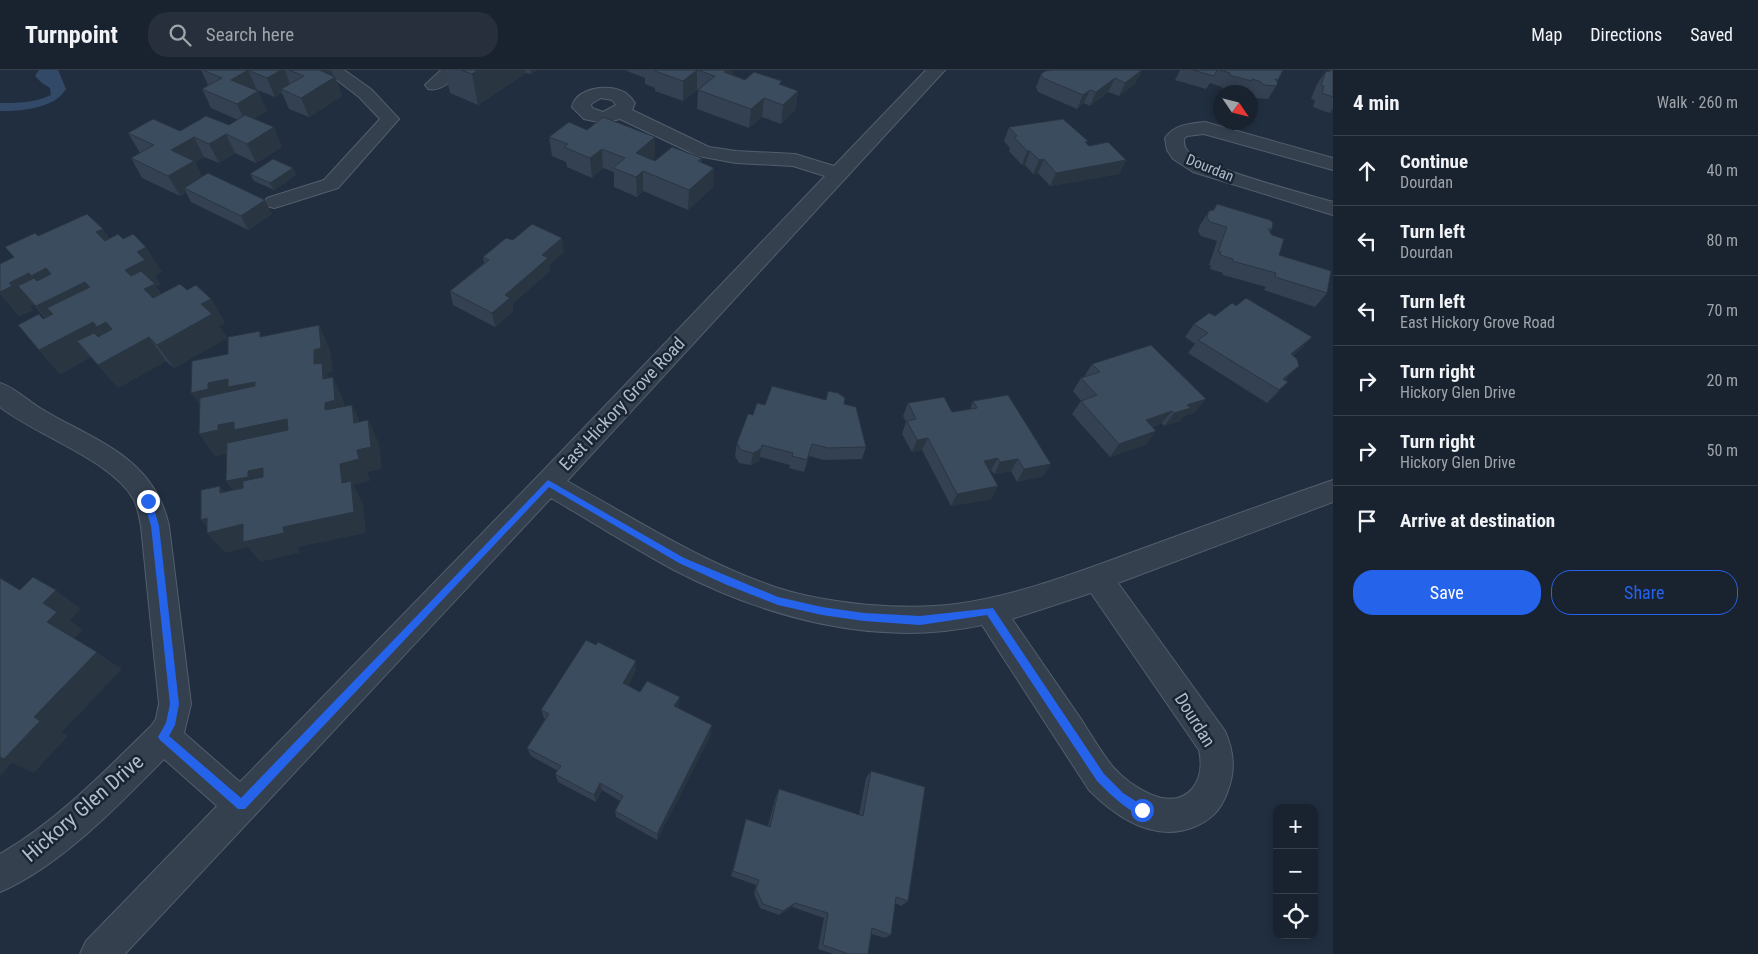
<!DOCTYPE html>
<meta charset="utf-8">
<style>
:root{--surface:#19222f;--page:#262f3b;--text:#f1f3f6;--muted:#9fa4aa;--line:#373f4b;--accent:#2563eb}
body{margin:0;font-family:"Roboto Condensed",sans-serif;background:var(--page);color:var(--text)}
.controls{position:absolute;right:15px;bottom:15px;display:grid;overflow:hidden;border-radius:10px;box-shadow:0 2px 8px #0003}
.controls button{width:45px;height:45px;display:grid;place-items:center;padding:0;border:0;border-bottom:1px solid var(--line);background:var(--surface);color:var(--text);font:25px sans-serif}
.compass{position:absolute;left:1213px;top:15px;width:45px;height:45px;border-radius:50%;background:var(--surface);box-shadow:0 2px 8px #0003;rotate:125deg}
.stop{position:absolute;width:15px;height:15px;margin:-11px;border:4px solid #2563eb;border-radius:50%;background:#fff}
.stop.end{background:#2563eb;border-color:#fff;box-shadow:0 1px 5px #0008}
.list{margin:0;padding:0;list-style:none}
h2{display:flex;justify-content:space-between;align-items:center;height:65px;margin:0;padding:0 20px;font-size:21px}
h2 small{font-size:16px;font-weight:400;color:var(--muted)}
.list li{display:grid;grid-template-columns:32px 1fr auto;gap:15px;align-items:center;box-sizing:border-box;height:70px;padding:0 20px;border-top:1px solid var(--line)}
.list b{display:block;font-size:19px;white-space:nowrap}
.list p{margin:0;font-size:16px;white-space:nowrap;color:var(--muted)}
.list em{font-size:16px;font-style:normal;color:var(--muted)}
.actions{display:flex;gap:10px;padding:15px 20px}
.actions a{flex:1;padding:11px 0;border:1px solid var(--accent);border-radius:20px;text-align:center;font-size:18px;color:var(--accent)}
.actions .main{background:var(--accent);color:#fff}
.icon{flex:none;width:28px;height:28px;fill:none;stroke:currentColor;stroke-width:2;stroke-linecap:round;stroke-linejoin:round}
.map{position:relative;flex:none;width:1333px;height:884px;overflow:hidden}
header{display:flex;align-items:center;gap:30px;box-sizing:border-box;height:70px;padding:0 25px;background:var(--surface);border-bottom:1px solid var(--line)}
header strong{font-size:24px}
nav{display:flex;gap:28px;margin-inline-start:auto;font-size:18px}
.search{width:350px;height:45px;background:var(--page);display:flex;align-items:center;gap:12px;box-sizing:border-box;padding:0 18px;border-radius:20px;color:var(--muted);font-size:19px}
main{display:flex}
aside{flex:1;background:var(--surface)}
.map>svg:first-child{display:block}
.water{fill:#334968}
.lines{fill:none;stroke-linecap:round;stroke-linejoin:round}
.minor-casing{stroke:#535e6d;stroke-width:2}
.minor{fill:#35404f;fill-rule:evenodd}
.wall{fill:#344152}
.shaded-wall{fill:#2a3542}
.building{fill:#3c4c5f;stroke:#2a3542}
.route{fill:#2563eb}
.labels{text-anchor:middle;stroke-width:5;stroke-linejoin:round;paint-order:stroke}
.far-street-label{font-size:15px;fill:#b1bbca;stroke:#1a2534}
.street-label{font-size:18px;fill:#b1bbca;stroke:#1a2534}
.near-street-label{font-size:21px;fill:#b1bbca;stroke:#1a2534}
</style>
<header>
<strong>Turnpoint</strong>
<div class="search"><svg class="icon" aria-label="search" viewBox="0 0 24 24"><circle cx="10" cy="10" r="6"/><path d="M15 15l6 6"/></svg>Search here</div>
<nav><a>Map</a><a>Directions</a><a>Saved</a></nav>
</header>
<main>
<div class="map">
<svg width="1333" height="884" viewBox="0 0 1333 884">
<rect width="100%" height="100%" fill="#212e3f"/>
<path class="water" d="M39,0h19l8,19c-12,20 -45,22 -66,22v-8c19,0 33,0 51,-8l-1,-7 -8,-5 -7,-7z"/>
<g class="lines">
<g class="minor-casing">
<path id="minor" d="M324,0h20l27,19 28,30 -61,69 -57,18 -7,2 -7,-2 -3,-4 3,-4 57,-18 56,-61 -21,-22z
M441,0h20c-8,10 -20,22 -33,19l-3,-4z
M926,0h19l-378,411c68,38 136,82 211,107 50,16 126,23 178,16 58,-8 114,-29 169,-49 69,-25 138,-51 208,-75v22l-215,81 107,148c9,21 11,40 2,62 -7,18 -16,27 -33,34 -40,16 -78,-10 -105,-37l-107,-165c-106,23 -216,-7 -310,-56 -41,-22 -81,-48 -121,-71l-426,456h-45l6,-13 131,-135 -53,-47c-45,46 -105,108 -164,133v-38c57,-33 105,-83 151,-128l5,-7 3,-15 -18,-178c-2,-9 -3,-18 -7,-26 -22,-40 -97,-64 -134,-93v-24c16,5 30,20 45,28 53,31 109,47 124,115l22,178 -7,29 56,49 299,-307 286,-299 -32,-10 -57,-3 -38,-7 -78,-37 -17,4 -19,-4 -12,-12c4,-19 36,-24 52,-15 4,2 8,7 11,11l-3,7 77,37 27,4 59,3 39,12zM601,28l11,2 4,5 -13,7 -11,-4 -1,-4zM1091,523l108,157c3,13 2,28 -7,39 -22,25 -63,-4 -79,-22 -12,-15 -22,-32 -32,-48 -23,-33 -46,-67 -69,-100z
M1205,52l128,36v12l-129,-36 -17,2 -3,3c0,4 0,8 3,11 10,16 122,45 146,52v13l-140,-43 -20,-13 -6,-9 -2,-12c10,-14 24,-14 40,-16z"/>
</g>
<use href="#minor" class="minor"/>
</g>
<path class="wall" d="M201,0h130l2,6 2,1 7,19 -33,21 -20,-8 -7,-16 -7,4 -18,-7h-1l2,1 9,20 -14,8 29,28 -26,16 -21,-10 -16,10 -15,-6 -9,5 7,15 70,37 -24,16 -57,-28 -5,-10 -6,4 -38,-18 -11,-20 9,-5 -12,-20 52,-2 49,-6 9,-5 -27,-12 -9,-19 6,-4z
M445,0h92l-6,4 -5,-1 -48,32 -28,-12z
M627,0h106l-1,5 13,5 37,5 16,6 -3,19 -14,14 -19,-7 -13,11 -52,-19 1,-19h-1l-14,11 -28,-10v-3l-10,-4v-6l-18,-7z
M1053,0h89l-7,14 -16,12 -11,-4 -18,14 -6,-3 -7,6 -39,-17 -2,-5 5,-13z
M1180,0h103l-6,11 1,2 -10,16 -13,-1 -5,-3v-3h-14l-15,-4 1,-1 -12,-4 -4,6 -31,-9z
M1329,0h4v43h-4l-16,-6 2,-7 -4,-1 6,-15 9,-13h2z
M1009,57l78,16 2,3 37,14 -7,14 -69,12 -12,-13 -5,1 -8,-9h-3l-13,-14 1,-3 -6,-7z
M549,67l106,20 -3,2 3,2 47,-3 -1,5 13,5 -1,19 -25,23 -45,-19 -6,6 -23,-10v-15l-11,-4 -11,10 -25,-11 -1,-5 -14,-6z
M293,98l3,7 -22,15 -20,-9 -4,-7z
M1217,134l55,25 -2,3 9,23 48,38 -12,14 -51,-17 2,-3 -43,-12v-2l-13,-4 1,-3 -2,-1 8,-24 -16,-5 -3,-5 2,-6 9,-14 4,-1z
M103,159l6,9 14,1 39,33 -7,3 5,9 -4,2 5,8 26,-4 24,9 14,24 -6,3 8,12 -53,30 -8,-7 -48,27 -27,-31 -31,17 -21,-24 4,-31 2,-1 -11,-13 -4,2 3,3 -14,6 -19,-22v-30l14,-7 -9,-10 33,-11z
M513,170l51,12 -15,13 1,6 -38,33 1,7 -18,16 -42,-22 -3,-14 34,-28 -1,-6z
M1236,236l76,31 -12,13 -7,6 -8,24 -9,15 -9,8 -79,-50 7,-9 -10,-7 9,-13 21,-8z
M1092,294l103,48 -11,4 -4,5 -16,5 -2,-3 -10,4 -5,17 -37,13 -38,-43 9,-13 -8,-10 8,-13 3,-1z
M826,330l18,4 22,43 -4,12 -38,1 -15,-4 -5,16 -15,-4 1,-3 -30,-8 -1,4 -8,4 -12,-2 -4,-7 2,-13 16,-28 12,-10z
M973,331l78,63 -8,12 -26,6 -6,-11 -17,3 -3,-4 -2,1 9,15 -7,13 -40,7 -29,-56 -10,2 -10,-18 4,-12 -3,-6 5,-13 44,9 18,-3z
M636,600l-8,16 12,6 39,14 -1,2 33,26 -54,106 -41,-23 -1,-6 5,-10 -18,-11 -6,12 -38,-20 -3,-8 3,-3 -27,-15 -4,-8 18,-29 -1,-1 -3,-8z
M871,701l37,130 -7,5 -6,-3 -4,32 -6,3 -14,-4 -3,20h-34l-16,-5 6,-31 -32,-11 -13,8 -19,-7 -6,-14 2,-9 -25,-9 15,-57 22,7 8,-30 3,-7 80,26 7,-37z"/>
<path class="shaded-wall" d="M248,0l9,20 -17,9 -9,-19z
M281,0h4l6,18 -10,1 1,4 -7,4 -8,-19z
M319,0h12l3,8 1,-1 7,19 -33,21 -8,-19z
M478,0h48v3l-48,32 -6,-31z
M530,0h7l-6,4z
M697,0v20l-14,11v-20z
M727,0h6l-1,15 -8,-13z
M1142,0l-7,14 -16,12 6,-13z
M1115,8l-7,14 -18,14 6,-14z
M1090,20l-6,13 -7,6 6,-14z
M258,21l9,20 -21,12 -9,-19z
M798,21l-3,19 -14,14 2,-19z
M764,28l-2,19 -13,11 2,-19z
M1333,38v5h-4z
M274,57l8,20 -26,16 -9,-19z
M226,64l9,19 -16,10 -10,-19z
M194,67l10,20 -9,5 9,19 -20,7 2,4 -6,4 -12,-20 3,-26z
M655,67v20l-19,16v-20z
M602,79l1,19 -11,10 -2,-20z
M1027,81h3l-5,14h-3z
M1044,89l-6,14 -5,1 6,-14z
M1126,90l-7,14 -69,12 6,-13z
M293,98l3,7 -22,15 -4,-7z
M714,98l-1,19 -25,23 1,-20z
M643,101v20l-6,6 -1,-20z
M265,130l7,14 -24,16 -7,-14z
M103,159l17,25 -7,3 -17,-25z
M562,168l2,14 -15,13 1,6 -38,33 1,7 -18,16 -3,-14 13,-18 37,-40z
M146,177l16,25 -7,3 5,9 -4,2 15,22 -11,5 -35,-43 12,-18z
M46,198l39,14 18,24 -47,24 -20,-24 14,-7 -19,-23z
M29,203l20,25 -31,-12 16,19 -4,2 3,3 -14,6 -19,-22v-2l9,-9z
M211,229l14,24 -6,3 8,12 -53,30 -17,-23 44,-41z
M93,252l18,24 -34,-5 14,16 -31,17 -21,-24z
M106,252l18,24 -8,5 -19,-24z
M319,255l11,24 3,23 -6,1 6,13v-9l11,24 3,22 -22,-13 -11,-46v-14z
M149,267l17,24 -48,27 -20,-23z
M1312,267l-12,13 -20,17 11,-13z
M1299,296l-12,13 -11,9 7,-9z
M228,309l27,3 14,23 -61,11 -17,-23 17,-10z
M1288,312l-12,13 -9,8 12,-13z
M1206,329l-11,13 -11,4 -4,5 -16,5 10,-13 13,-8z
M352,335l11,23 -9,-5z
M1172,341l-10,12 -26,9 10,-12z
M287,349l13,22 -66,11 -19,5 -16,-23 19,-9 16,-3z
M368,350l11,23 3,26 -14,3 2,9 -17,4 10,18 3,30 -68,14 1,6 -39,9 -12,-15 -23,6 -18,-20 4,-1 -10,-12 6,-2 36,6 40,3 59,-44 -2,-19 17,-14z
M1156,361l-9,13 -37,13 9,-13z
M928,368l-6,12 -10,2 5,-12z
M762,375l-3,16 -8,4 2,-12z
M998,388l-7,12 -14,3 7,-12z
M1018,389l-7,12 -17,3 6,-12z
M1051,394l-8,12 -26,6 7,-13z
M263,398l15,21 -35,14 -17,-22 22,-10z
M220,416l17,21 -17,-14z
M998,416l-7,13 -40,7 6,-12z
M56,520l25,19 -11,11 13,10 -11,10 -25,-18 -4,-19z
M97,582l25,17 -60,63 6,4 -34,37 -22,-10 -12,13v-22l34,-37z
M636,591v9l-12,23 -1,-10z
M680,627l-1,9 -5,9v-9z
M712,655l-1,9 -54,106v-6z
M600,713l2,7 -6,12 -2,-7z
M795,833l-3,4 -13,8 4,-4z"/>
<path class="building" d="M203,0h78l-14,8 -19,-8 -17,10 27,11 -21,13 -35,-15 20,-11z
M289,0h30l16,7 -34,21 -20,-9 23,-13z
M461,0h17l-6,4z
M656,0h71l-3,2 21,8 9,-8 28,9 -3,3 19,7 -15,14 -19,-7 -13,11 -53,-19 17,-14 -18,-6 -14,11 -28,-10z
M1053,0h89l-17,13 -10,-5 -19,14 -6,-2 -7,5 -40,-17 -2,-4 4,-3z
M1193,0h24l-3,6z
M1219,0h64l-5,10 -3,-1 3,4 -2,3 -12,-1 -5,-4 -7,-2v2l-23,-6 1,-2z
M1330,0h3v27l-11,-4 2,-7 -3,-1 5,-14 4,1z
M245,45l29,12 -27,17 -21,-10 -17,10 -15,-7 -23,13 23,11 -26,15 -37,-18 23,-13 -26,-12 25,-14 27,12 26,-15 23,9z
M603,47l52,20 -19,16 19,8 17,-14 30,11 -4,3 16,7 -25,22 -46,-19 -7,6 -23,-9 12,-10 -23,-9 -12,9 -26,-11 4,-3 -19,-7 20,-15 18,8z
M1063,49l25,22 -3,1 4,4 19,-4 18,18 -70,13 -12,-14 -5,1 -9,-9h-3l-13,-14 3,-1 -8,-9z
M273,89l20,9 -23,15 -20,-9z
M208,103l57,27 -24,16 -57,-28z
M1217,134l53,16 3,3 -1,6h-4l4,6 12,4 -5,16 52,16 -4,22 -52,-16 1,-4 -44,-12 1,-2 -13,-4 1,-3h-3l9,-25 -17,-5 -3,-5 2,-6 5,-1z
M87,144l16,15 -7,3 9,9 13,-7 5,5 10,-5 13,13 -9,5 8,8 -20,10 6,6 10,-5 14,13 -11,5 9,9 27,-14 7,6 9,-5 15,14 -10,5 11,10 -55,31 -8,-8 -51,28 -21,-24 17,-8 4,4 14,-8 -6,-7 -9,5 -4,-5 -54,28 -21,-25 21,-11 4,5 10,-5 -6,-6 43,-21 -5,-5 -49,24 -18,-20 16,-8 3,3 14,-7 -5,-6 -15,8 -2,-3 -20,10 3,3 -12,6v-28l14,-7 -9,-10 30,-14 3,3z
M532,154l30,14 -20,17 6,3 -43,37 5,3 -18,15 -42,-22 39,-31 -6,-3 23,-19 7,2z
M1246,228l66,39 -21,17 6,5 2,7 -16,13 5,3 -9,8 -81,-50 10,-7 -14,-9 15,-11 6,3 17,-13 4,3z
M319,255l2,23 -7,2v14l8,-1 1,16 10,-2 2,23 -10,3v7l27,-5 2,18 14,-3 3,27 -14,3 2,9 -19,5 2,19 9,-2 3,31 -71,15 1,6 -41,9v-18l-36,9v-15l-6,2v-30l19,-4v7l23,-5v-7l20,-4v-9l-15,3v6l-22,4 1,-38 61,-13 -1,-11 -53,11v-8l-16,3v5l-19,4 1,-36 55,-12v-4l-27,5v-8l-20,4v6l-17,4 1,-32 36,-7v-17l32,-6v6z
M1151,275l55,54 -19,6 4,3 -17,5 -2,-2 -26,9 10,11 -37,13 -38,-43 16,-6 -16,-17 19,-6 -8,-8z
M772,316l54,14 2,-9 10,2 7,5 -1,6 12,3 10,40 -38,1 -16,-4 -5,16 -15,-4 1,-3 -31,-8 -1,4 -8,4 -12,-3 -4,-7 11,-29 5,1 4,-12 8,2z
M1008,325l43,69 -27,5 -6,-10 -18,3 -2,-4 -14,3 14,25 -41,8 -29,-56 -11,2 -10,-19 9,-2 -8,-16 36,-6 8,15 25,-4 -4,-7z
M33,507l23,13 -13,13 14,9 -10,10 50,30 -63,65 6,4 -36,38 -4,-2v-179l20,12z
M586,570l10,5 2,-3 38,19 -13,22 17,9 7,-11 33,16 -6,9 38,19 -55,109 -42,-23 8,-15 -23,-13 -6,12 -39,-21 6,-8 -34,-18 22,-34 -8,-4z
M871,701l54,16 -17,114 -12,-4 -5,38 -19,-7 -4,26h-19l-26,-9 5,-32 -33,-10 -12,8 -20,-7 -7,-15 3,-9 -26,-9 13,-52 24,8 9,-38 84,27z"/>
<path class="route" d="M548,410l136,78 94,39 44,10 42,6 56,3 73,-8 111,166 19,19 22,14v7c-12,4 -39,-24 -48,-33l-110,-166 -67,10 -56,-4 -42,-6 -44,-10 -51,-20 -48,-22 -130,-76 -304,322h-7l-78,-69 -2,-3 8,-14 4,-19 -19,-178 -7,-25 1,-3h6l8,28 20,178 -4,21 -6,11 72,62z"/>
<g class="labels">
<g class="far-street-label">
<text transform="translate(1210 98) rotate(22)" y="5">Dourdan</text>
</g>
<g class="street-label">
<text transform="translate(622 334) rotate(-47)" y="6">East Hickory Grove Road</text>
<text transform="translate(1195 650) rotate(58)" y="6">Dourdan</text>
</g>
<g class="near-street-label">
<text transform="translate(83 738) rotate(-41)" y="7">Hickory Glen Drive</text>
</g>
</g>
</svg>
<div class="controls">
<button>+</button>
<button>−</button>
<button><svg class="icon" aria-label="locate" viewBox="0 0 24 24"><circle cx="12" cy="12" r="6"/><path d="M12 2v4M12 18v4M2 12h4M18 12h4"/></svg></button>
</div>
<svg class="compass" viewBox="-18 -18 36 36"><path d="M0-13l5 13h-10z" fill="#e53935"/><path d="M0 13l5-13h-10z" fill="#9fa4aa"/></svg>
<div class="stop" style="left:1142px;top:740px"></div>
<div class="stop end" style="left:148px;top:431px"></div>
</div>
<aside>
<h2>4 min<small>Walk · 260 m</small></h2>
<ul class="list">
<li><svg class="icon" aria-label="ahead" viewBox="0 0 24 24"><path d="M12 20V5M6 11l6-6 6 6"/></svg><div><b>Continue</b><p>Dourdan</p></div><em>40 m</em></li>
<li><svg class="icon" aria-label="left" viewBox="0 0 24 24"><path d="M17 20v-9H6M10 6l-5 5 5 5"/></svg><div><b>Turn left</b><p>Dourdan</p></div><em>80 m</em></li>
<li><svg class="icon" aria-label="left" viewBox="0 0 24 24"><path d="M17 20v-9H6M10 6l-5 5 5 5"/></svg><div><b>Turn left</b><p>East Hickory Grove Road</p></div><em>70 m</em></li>
<li><svg class="icon" aria-label="right" viewBox="0 0 24 24"><path d="M7 20v-9h11M14 6l5 5-5 5"/></svg><div><b>Turn right</b><p>Hickory Glen Drive</p></div><em>20 m</em></li>
<li><svg class="icon" aria-label="right" viewBox="0 0 24 24"><path d="M7 20v-9h11M14 6l5 5-5 5"/></svg><div><b>Turn right</b><p>Hickory Glen Drive</p></div><em>50 m</em></li>
<li><svg class="icon" aria-label="arrive" viewBox="0 0 24 24"><path d="M6 21V4h12l-3 4 3 4H6"/></svg><div><b>Arrive at destination</b></div></li>
</ul>
<div class="actions"><a class="main">Save</a><a>Share</a></div>
</aside>
</main>
